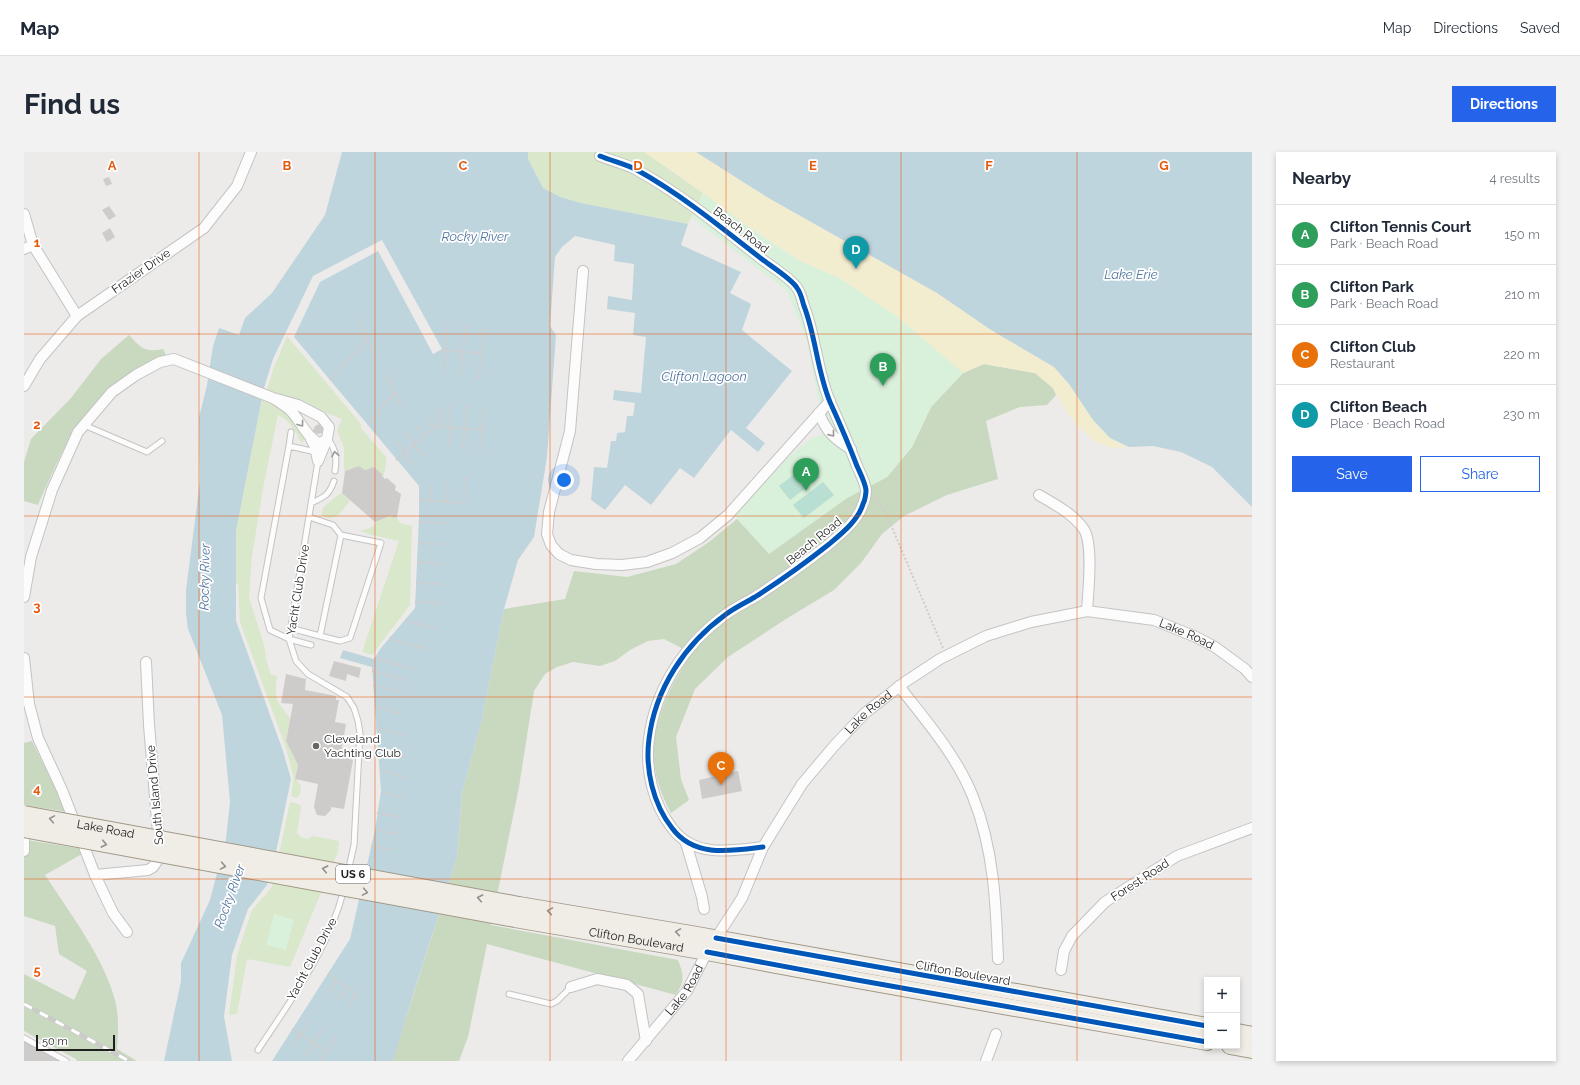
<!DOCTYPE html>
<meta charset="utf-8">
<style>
:root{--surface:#fff;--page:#f2f2f3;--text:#1f2937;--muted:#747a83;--line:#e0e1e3;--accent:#2563eb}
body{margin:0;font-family:Raleway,sans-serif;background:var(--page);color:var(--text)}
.controls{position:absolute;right:12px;bottom:12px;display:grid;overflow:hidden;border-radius:0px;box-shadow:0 2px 6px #0003}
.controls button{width:36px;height:36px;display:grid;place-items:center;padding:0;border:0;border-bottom:1px solid var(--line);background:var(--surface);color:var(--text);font:20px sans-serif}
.scale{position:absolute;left:12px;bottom:10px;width:79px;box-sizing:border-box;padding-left:4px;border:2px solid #1f1f1f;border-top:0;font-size:11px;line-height:14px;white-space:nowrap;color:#1f1f1f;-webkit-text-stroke:3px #fff;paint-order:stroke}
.you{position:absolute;left:540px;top:328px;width:14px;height:14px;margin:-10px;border:3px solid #fff;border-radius:50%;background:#1a73e8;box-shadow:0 0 0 6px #1a73e833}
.badge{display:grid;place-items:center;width:26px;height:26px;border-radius:50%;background:var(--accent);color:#fff;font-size:13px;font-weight:700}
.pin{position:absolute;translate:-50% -33px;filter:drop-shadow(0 1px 2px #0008)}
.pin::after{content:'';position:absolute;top:21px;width:14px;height:12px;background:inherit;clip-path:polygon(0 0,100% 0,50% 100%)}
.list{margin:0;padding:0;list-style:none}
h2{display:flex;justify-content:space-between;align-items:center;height:52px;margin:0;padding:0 16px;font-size:17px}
h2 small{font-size:13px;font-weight:400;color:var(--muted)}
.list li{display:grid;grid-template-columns:26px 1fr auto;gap:12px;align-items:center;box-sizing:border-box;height:60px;padding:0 16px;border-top:1px solid var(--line)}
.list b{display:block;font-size:15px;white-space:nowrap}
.list p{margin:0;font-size:13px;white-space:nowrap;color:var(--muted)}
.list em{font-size:13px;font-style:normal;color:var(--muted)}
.actions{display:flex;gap:8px;padding:12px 16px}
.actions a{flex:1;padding:9px 0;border:1px solid var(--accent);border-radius:0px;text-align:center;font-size:14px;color:var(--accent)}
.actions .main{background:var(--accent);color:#fff}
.map{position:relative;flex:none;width:1228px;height:909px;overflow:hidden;border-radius:0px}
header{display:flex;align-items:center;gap:24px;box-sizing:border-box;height:56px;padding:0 20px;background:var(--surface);border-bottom:1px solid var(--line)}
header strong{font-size:19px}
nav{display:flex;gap:22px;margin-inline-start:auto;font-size:14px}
.intro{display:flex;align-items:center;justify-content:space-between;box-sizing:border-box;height:96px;padding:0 24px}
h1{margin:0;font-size:28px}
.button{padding:10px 18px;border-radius:0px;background:var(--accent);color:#fff;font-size:14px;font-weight:700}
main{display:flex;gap:24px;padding:0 24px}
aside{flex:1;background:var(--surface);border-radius:0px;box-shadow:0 2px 6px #0003}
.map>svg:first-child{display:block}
.grass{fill:#d9e7cb}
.forest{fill:#c8d9c0}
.sand{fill:#f3edd0}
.park{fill:#d9f0da}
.pitch{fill:#b8dfd1}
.water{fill:#bfd5dd}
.building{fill:#ceccca}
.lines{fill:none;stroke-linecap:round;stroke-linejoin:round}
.service-casing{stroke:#c4c3c2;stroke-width:7}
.minor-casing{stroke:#c4c3c2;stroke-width:12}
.primary-casing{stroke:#a19987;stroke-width:18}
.path{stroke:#d5cac8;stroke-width:2;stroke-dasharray:2 2;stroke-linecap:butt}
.service{stroke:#fcfcfc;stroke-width:5}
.minor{stroke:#fcfcfc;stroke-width:10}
.primary{stroke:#f0ece6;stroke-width:16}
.rail-casing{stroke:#cbcbca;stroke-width:4.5}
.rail{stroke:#fff;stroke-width:3;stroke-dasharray:9;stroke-linecap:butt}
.primary-bridge-casing{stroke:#a19987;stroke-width:18;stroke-linecap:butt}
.primary-bridge{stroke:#f0ece6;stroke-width:16}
.cycleway-casing{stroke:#fff;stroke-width:8}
.cycleway{stroke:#0057b8;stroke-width:5}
.oneway{stroke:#999}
.oneway2{stroke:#92908c}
.grid{fill:none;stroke:#e8590c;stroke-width:1;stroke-opacity:0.55}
.poi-dot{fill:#676666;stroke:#fff;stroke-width:1.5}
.labels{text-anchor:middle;stroke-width:3.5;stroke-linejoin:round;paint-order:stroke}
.shield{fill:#fff;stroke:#626262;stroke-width:1}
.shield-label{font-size:11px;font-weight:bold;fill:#1f1f1f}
.street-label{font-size:12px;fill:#1f1f1f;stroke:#fff}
.poi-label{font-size:12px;fill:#1f1f1f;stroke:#fff;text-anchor:start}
.water-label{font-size:13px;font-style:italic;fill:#52759e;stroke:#fff}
.grid-label{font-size:13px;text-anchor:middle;font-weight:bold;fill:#e8590c;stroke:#fff;stroke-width:3.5;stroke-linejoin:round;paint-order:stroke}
</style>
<header>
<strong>Map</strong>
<nav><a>Map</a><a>Directions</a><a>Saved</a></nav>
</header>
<div class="intro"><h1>Find us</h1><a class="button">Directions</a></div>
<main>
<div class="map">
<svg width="1228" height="909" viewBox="0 0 1228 909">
<rect width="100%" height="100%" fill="#edebe9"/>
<path class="grass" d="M504,0h116l59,41 -15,31 -107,-21 -21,-6 -17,-9 -15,-29z
M263,184l74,88v4l26,30c-2,7 -1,11 -4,20l-1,-4 -8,-7 -9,3 -6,-4 -15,5v-23l-7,-18 5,-11 -75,-29 6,-20z
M238,247l18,8 10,7 15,24 -3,5c-3,-3 -3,-5 -5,-9 -5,-8 -10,-15 -19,-19l-14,68 -12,73 -3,41 15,48 3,18 4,12 6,1c-3,23 -1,24 13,42l-4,23 12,24 -3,14 3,1v3l3,2 -1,9 -3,4 -6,-2 3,-17 -8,-31 -46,-126 -2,-38h-3l1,-53z
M318,341l8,8c-8,10 -15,23 -29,14 1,-1 2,-6 2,-7 3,-3 17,-15 19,-15z
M366,364l3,2 4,-1 3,6 12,3 -2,79 -38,50 -10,-3 37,-111 -27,-6 -12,-4c7,-2 14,-3 17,-10z
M266,650l9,2 2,3 -4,26 4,4 6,2 6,-3 26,5 -1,11 -48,115 -43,-8 -10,55 -8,1 8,-60 15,-45 20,-23z"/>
<path class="forest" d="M105,183c12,13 16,18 34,14l4,8c-17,9 -39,19 -54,30 -38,29 -56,76 -75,118l-14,-4v-39l7,-23 40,-41 30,-39z
M960,212l51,9 18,15 3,7 -9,10 -27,2 -34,14 12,58 -51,16 -43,21 -22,18 -21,29 -27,27 -48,29 -58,38 -33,32 -19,48 5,42 8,21 -18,13c-24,-45 -22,-77 -1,-123 6,-13 15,-25 21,-37l-27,-14 -16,2 -18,9 -15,11 -15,5 -27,-4 -16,5 -12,7 -11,17 -15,96 -28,138 187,35c6,16 7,20 -2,35l-189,-51 -19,93 -9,24h-67l65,-203 5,-65 20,-74 22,-110 61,-10 9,-28 53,6 49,-13 33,-22 28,-23 32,34 78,-55 40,-21 25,-30 19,-40 32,-34z
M8,589l35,71 -43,-7v-62z
M3,688l62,10 -44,25c24,37 61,85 71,129 3,14 2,31 1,45l20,12h-60l-1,-2 -52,-28v-57l50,26 13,-29 -28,-17 -4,-28 -31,-10v-59z"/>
<path class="sand" d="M620,0h52l69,44 172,97 54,37 63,37 15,17 24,36 17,18 19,9 -17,1 -16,-6 -14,-12 -15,-17 -14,-25 -18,-15 -51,-9 -21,9 -68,-58 -56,-37 -40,-18 -55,-36 -63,-47z"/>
<path class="park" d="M679,41l41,31 54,36 41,18 56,37 68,58 -32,34 -19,40 -25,30 -40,21 -78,56 -35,-39 52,-56 26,-21 13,-4 -18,-92 -20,-51 -96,-74z
M250,762l20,6 -8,30 -20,-5z"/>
<path class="pitch" d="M785,311l11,14 -30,23 -11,-14z
M799,330l11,13 -30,23 -11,-13z"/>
<path class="water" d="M318,0h186v7l15,29 17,9 21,6 107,21 -7,21 60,27 -11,21 21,11 -9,26 50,41 -46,57 19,15 -7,9 -27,-22 -37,48 -14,-10 -29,37 -26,-20 -20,25 -14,-10 3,-33 13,1 4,-27h5l1,-8 8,-1 2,-16h6l2,-13 -22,-3 1,-10 27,3 5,-56 -13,-2 2,-22 -28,-4 1,-13 24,4 2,-36 -20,-3 1,-16 -40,-9 -13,11 -7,10 -5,69 6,9 -9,122 -13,80 -16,23 -14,49 -22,110 -20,74 -5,65 -47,146 -16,54 -2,3h-120l78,-122 25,-109 6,-39 -9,-124 -32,-9 3,-8 31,9 7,-11 34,-40 4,-92v-30l-125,-149 26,-55 58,-31 55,103 9,-5 -60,-109 -69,36 -40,83 -9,29 -28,143v90l47,130 8,28 -16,78 -8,28 -19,24 -16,46 -8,61 8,45h-68l17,-80v-18l29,-63 16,-61 4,-37 -8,-87 -34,-86 -2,-15v-24l14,-109 -1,-64 8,-32 6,-39 6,-18 20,7 6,-17 27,-25 53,-78z
M672,0h556v355l-40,-40 -31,-15 -28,-6 -24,1 -19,-9 -17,-18 -24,-36 -15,-17 -63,-37 -54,-37 -172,-97z"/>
<path class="building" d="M85,25l3,7 -6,2 -3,-7z
M85,54l7,10 -7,4 -7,-10z
M86,76l5,9 -8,5 -5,-9z
M295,272l4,4 -1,5 -5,1 -4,-3 2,-5z
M335,314l6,4 9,-3 8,7v2l3,3 2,-1 9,8 -1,4 6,4 -4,23 -4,1 -3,-2 -15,6 -33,-29 3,-22z
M310,509l27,7 -2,10 -12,-4 -1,7 -17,-5z
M262,522l20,5 -1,11 31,6v4h3l-4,22 11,2 -5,28 7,2 -1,4 6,2 -9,49 -13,-2v3l-6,6 -8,-1 -3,-8 4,-23 -23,-5 3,-14 -12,-24 7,-37 -12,-1z
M714,619l4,20 -40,8 -3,-19z
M0,889l37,20h-37z"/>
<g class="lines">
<g class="service-casing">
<path id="service" d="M60,273l63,27 15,-11
M267,280l-2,14 27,6
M304,287c8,11 9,19 7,32
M265,294l-28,152 9,32 19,9 22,6
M294,309l-29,178 7,22 12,13 39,23 7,11 4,13 2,12 -6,112 -6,27
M287,351c14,-6 18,-8 23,-22
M266,476l30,8 21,-101 -8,-10 -24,-8
M296,484l20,5 10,-3 31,-95 -40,-8
M485,842l42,10 6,-3 14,-14
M0,886l42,23
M234,898c33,-50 71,-101 86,-161"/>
</g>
<g class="minor-casing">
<g id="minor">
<path d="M576,4c12,5 26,8 37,14 45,25 85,58 126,90 8,6 30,20 34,28 4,5 5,12 7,18 12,31 13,65 26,96 10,22 19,43 27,64 3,7 8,16 9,24 0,3 -1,11 -3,14 -5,17 -22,30 -35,41 -24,19 -48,36 -73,52 -10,6 -21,11 -30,18 -40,29 -70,74 -76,124 -4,30 4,65 23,89 22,30 59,23 91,19"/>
<path d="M0,62l9,31 44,71"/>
<path d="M0,97l9,-4"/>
<path d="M559,119l-13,160 -21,81 -2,22 4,11 8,9 12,6 25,4 26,1 25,-3 25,-9 28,-15 28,-23 102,-114"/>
<path d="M0,234l16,-27 37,-43 127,-88 33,-42 14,-34"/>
<path d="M795,261c7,18 15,26 32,36"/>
<path d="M287,287l4,8 3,14 9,-22"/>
<path d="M1015,343c15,9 33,18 44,33 11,14 5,65 4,83"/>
<path d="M0,445l7,-40 21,-67 26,-58 34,-40 24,-17 24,-13 14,-3 99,39 25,7 23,12 8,10 -2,12 -6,4c-12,-1 -21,-23 -30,-32 -5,-5 -12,-9 -18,-13"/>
<path d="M0,506l5,46 9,34 24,52 33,85 18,38 14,19"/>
<path d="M875,534c27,35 58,70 74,111 21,52 23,107 25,162"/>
<path d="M0,674v25"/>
<path d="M662,691l16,54 2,12"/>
<path d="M71,723l53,-5 5,-3 7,-10 -11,-132 -3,-63"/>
<path d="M1037,818l3,-19 8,-15 33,-34 72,-46 75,-28"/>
<path d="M547,835l26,-8 30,6 11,9 8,47"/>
<path id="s1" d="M604,909l59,-70 20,-39 35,-54 21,-51 39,-63 32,-38 31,-33 40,-31 35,-23 46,-23 45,-14 56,-11 67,9 42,17 19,10 30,22 7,8"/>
<path d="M962,909l10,-27"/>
</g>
</g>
<g class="primary-casing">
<g id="primary">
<path d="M495,753l178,30 510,91"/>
<path id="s2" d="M491,767l192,33 150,28 350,62"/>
<path d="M1213,880l15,3"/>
<path d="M1206,894l22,4"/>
</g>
</g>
<path class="path" d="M334,165l17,40
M418,198l39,3
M419,221l5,-50
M363,223l15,33
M436,224l6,-51
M455,226l5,-51
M306,228l37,-41
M402,266l8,10
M344,272l27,-32
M392,274l9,10
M414,274l2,-18
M424,275l1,-23
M382,281l9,11
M373,290l8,10
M390,293l11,12
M425,294l2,-19
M439,295l4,-42
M456,299l4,-44
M380,301l10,13
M372,308l40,-34 45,4
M851,345l11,16 57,135
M395,348l45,3 1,-25
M406,349l1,-16
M422,350v-22
M395,370l28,1
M394,391l28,1
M393,410l28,2
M392,431l26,1
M391,450l26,1
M382,467l1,2 28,7
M366,485l3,3 36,9
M351,506l39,11
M348,519l33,9
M349,533l28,7
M351,554l27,8
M352,576l28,7
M354,598l27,7
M356,619l2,-1 25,8
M357,640l24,6
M353,661l24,4
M351,678l23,4
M347,694l24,4
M304,822l29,20 -8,12
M304,841l8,-13
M315,848l8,-13
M268,877l34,22
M268,895l18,-27
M281,904l18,-28
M296,909l16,-25"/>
<use href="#service" class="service"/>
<use href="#minor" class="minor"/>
<use href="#primary" class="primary"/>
<g class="rail-casing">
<path id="rail" d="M0,852l105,57"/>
</g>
<use href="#rail" class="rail"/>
<g class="primary-bridge-casing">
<g id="primary-bridge">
<path id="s3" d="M0,662l495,91"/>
<path d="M0,677l491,90"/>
</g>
</g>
<use href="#primary-bridge" class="primary-bridge"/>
<g class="cycleway-casing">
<path id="cycleway" d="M576,4c12,5 26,8 37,14 45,25 85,58 126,90 8,6 30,20 34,28 4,5 5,12 7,18 12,31 13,65 26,96 10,22 19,43 27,64 3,7 8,16 9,24 0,3 -1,11 -3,14 -5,17 -22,30 -35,41 -24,19 -48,36 -73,52 -10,6 -21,11 -30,18 -40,29 -70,74 -76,124 -4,30 4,65 23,89 22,30 59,23 91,19
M692,786l491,88
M683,800l150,28 350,62"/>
</g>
<use href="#cycleway" class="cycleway"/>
</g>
<defs><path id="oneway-chevron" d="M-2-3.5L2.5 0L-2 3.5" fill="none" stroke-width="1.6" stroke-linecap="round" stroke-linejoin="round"/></defs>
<g class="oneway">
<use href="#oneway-chevron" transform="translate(277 272) rotate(54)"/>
<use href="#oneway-chevron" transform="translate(808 282) rotate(51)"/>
<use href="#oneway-chevron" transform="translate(311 302) rotate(-101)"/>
</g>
<g class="oneway2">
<use href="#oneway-chevron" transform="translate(28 667) rotate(-170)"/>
<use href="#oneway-chevron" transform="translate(80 692) rotate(11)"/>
<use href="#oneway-chevron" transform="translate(199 714) rotate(10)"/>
<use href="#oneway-chevron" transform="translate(301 717) rotate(-169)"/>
<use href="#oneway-chevron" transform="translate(341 740) rotate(10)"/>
<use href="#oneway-chevron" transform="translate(456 746) rotate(-169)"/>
<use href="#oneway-chevron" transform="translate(526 759) rotate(-171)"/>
<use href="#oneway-chevron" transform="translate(654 780) rotate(-171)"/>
</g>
<path class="grid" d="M175,0v909M351,0v909M526,0v909M702,0v909M877,0v909M1053,0v909M0,182h1228M0,364h1228M0,545h1228M0,727h1228"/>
<circle class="poi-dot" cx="292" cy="594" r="4"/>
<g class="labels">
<rect class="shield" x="312" y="713" width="34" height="18" rx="3"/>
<g class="shield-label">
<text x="329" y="726">US 6</text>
</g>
<g class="street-label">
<text transform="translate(717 78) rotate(38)" y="4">Beach Road</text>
<text transform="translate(117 119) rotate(-35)" y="4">Frazier Drive</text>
<text transform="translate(790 389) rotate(-39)" y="4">Beach Road</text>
<text transform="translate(274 438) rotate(-81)" y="4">Yacht Club Drive</text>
<text dy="4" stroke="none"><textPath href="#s1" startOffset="775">Lake Road</textPath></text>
<text dy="4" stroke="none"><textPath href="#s1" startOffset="427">Lake Road</textPath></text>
<text transform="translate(131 643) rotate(-95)" y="4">South Island Drive</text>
<text dy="4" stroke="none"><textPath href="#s3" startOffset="83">Lake Road</textPath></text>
<text transform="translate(1116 728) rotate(-33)" y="4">Forest Road</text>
<text dy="4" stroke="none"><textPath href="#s2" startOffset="123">Clifton Boulevard</textPath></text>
<text transform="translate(288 807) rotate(-62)" y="4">Yacht Club Drive</text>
<text transform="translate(939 821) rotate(10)" y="4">Clifton Boulevard</text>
<text dy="4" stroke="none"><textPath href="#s1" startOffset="91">Lake Road</textPath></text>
</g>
<g class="poi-label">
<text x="300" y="591">Cleveland<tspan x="300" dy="14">Yachting Club</tspan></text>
</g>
<g class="water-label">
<text x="451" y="89">Rocky River</text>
<text x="1107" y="127">Lake Erie</text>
<text x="680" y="229">Clifton Lagoon</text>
<text transform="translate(180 425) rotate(-89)" y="5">Rocky River</text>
<text transform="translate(205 744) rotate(-70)" y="5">Rocky River</text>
</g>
</g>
<g class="grid-label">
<text x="88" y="18">A</text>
<text x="263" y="18">B</text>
<text x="439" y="18">C</text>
<text x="614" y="18">D</text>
<text x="789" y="18">E</text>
<text x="965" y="18">F</text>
<text x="1140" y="18">G</text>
<text x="13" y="95">1</text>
<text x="13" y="277">2</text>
<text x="13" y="459">3</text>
<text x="13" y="641">4</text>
<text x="13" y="823">5</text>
</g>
</svg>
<div class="controls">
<button>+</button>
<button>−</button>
</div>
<div class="scale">50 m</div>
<div class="you"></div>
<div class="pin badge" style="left:782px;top:339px;background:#2e9e5b">A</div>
<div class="pin badge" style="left:859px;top:234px;background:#2e9e5b">B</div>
<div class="pin badge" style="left:697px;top:633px;background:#e8710a">C</div>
<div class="pin badge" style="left:832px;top:117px;background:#0f9aa8">D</div>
</div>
<aside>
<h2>Nearby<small>4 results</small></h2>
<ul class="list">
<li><span class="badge" style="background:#2e9e5b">A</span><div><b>Clifton Tennis Court</b><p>Park · Beach Road</p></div><em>150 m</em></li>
<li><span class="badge" style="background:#2e9e5b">B</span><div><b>Clifton Park</b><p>Park · Beach Road</p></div><em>210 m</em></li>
<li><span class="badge" style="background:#e8710a">C</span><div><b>Clifton Club</b><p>Restaurant</p></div><em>220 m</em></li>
<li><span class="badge" style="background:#0f9aa8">D</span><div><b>Clifton Beach</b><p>Place · Beach Road</p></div><em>230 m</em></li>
</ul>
<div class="actions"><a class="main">Save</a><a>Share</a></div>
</aside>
</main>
